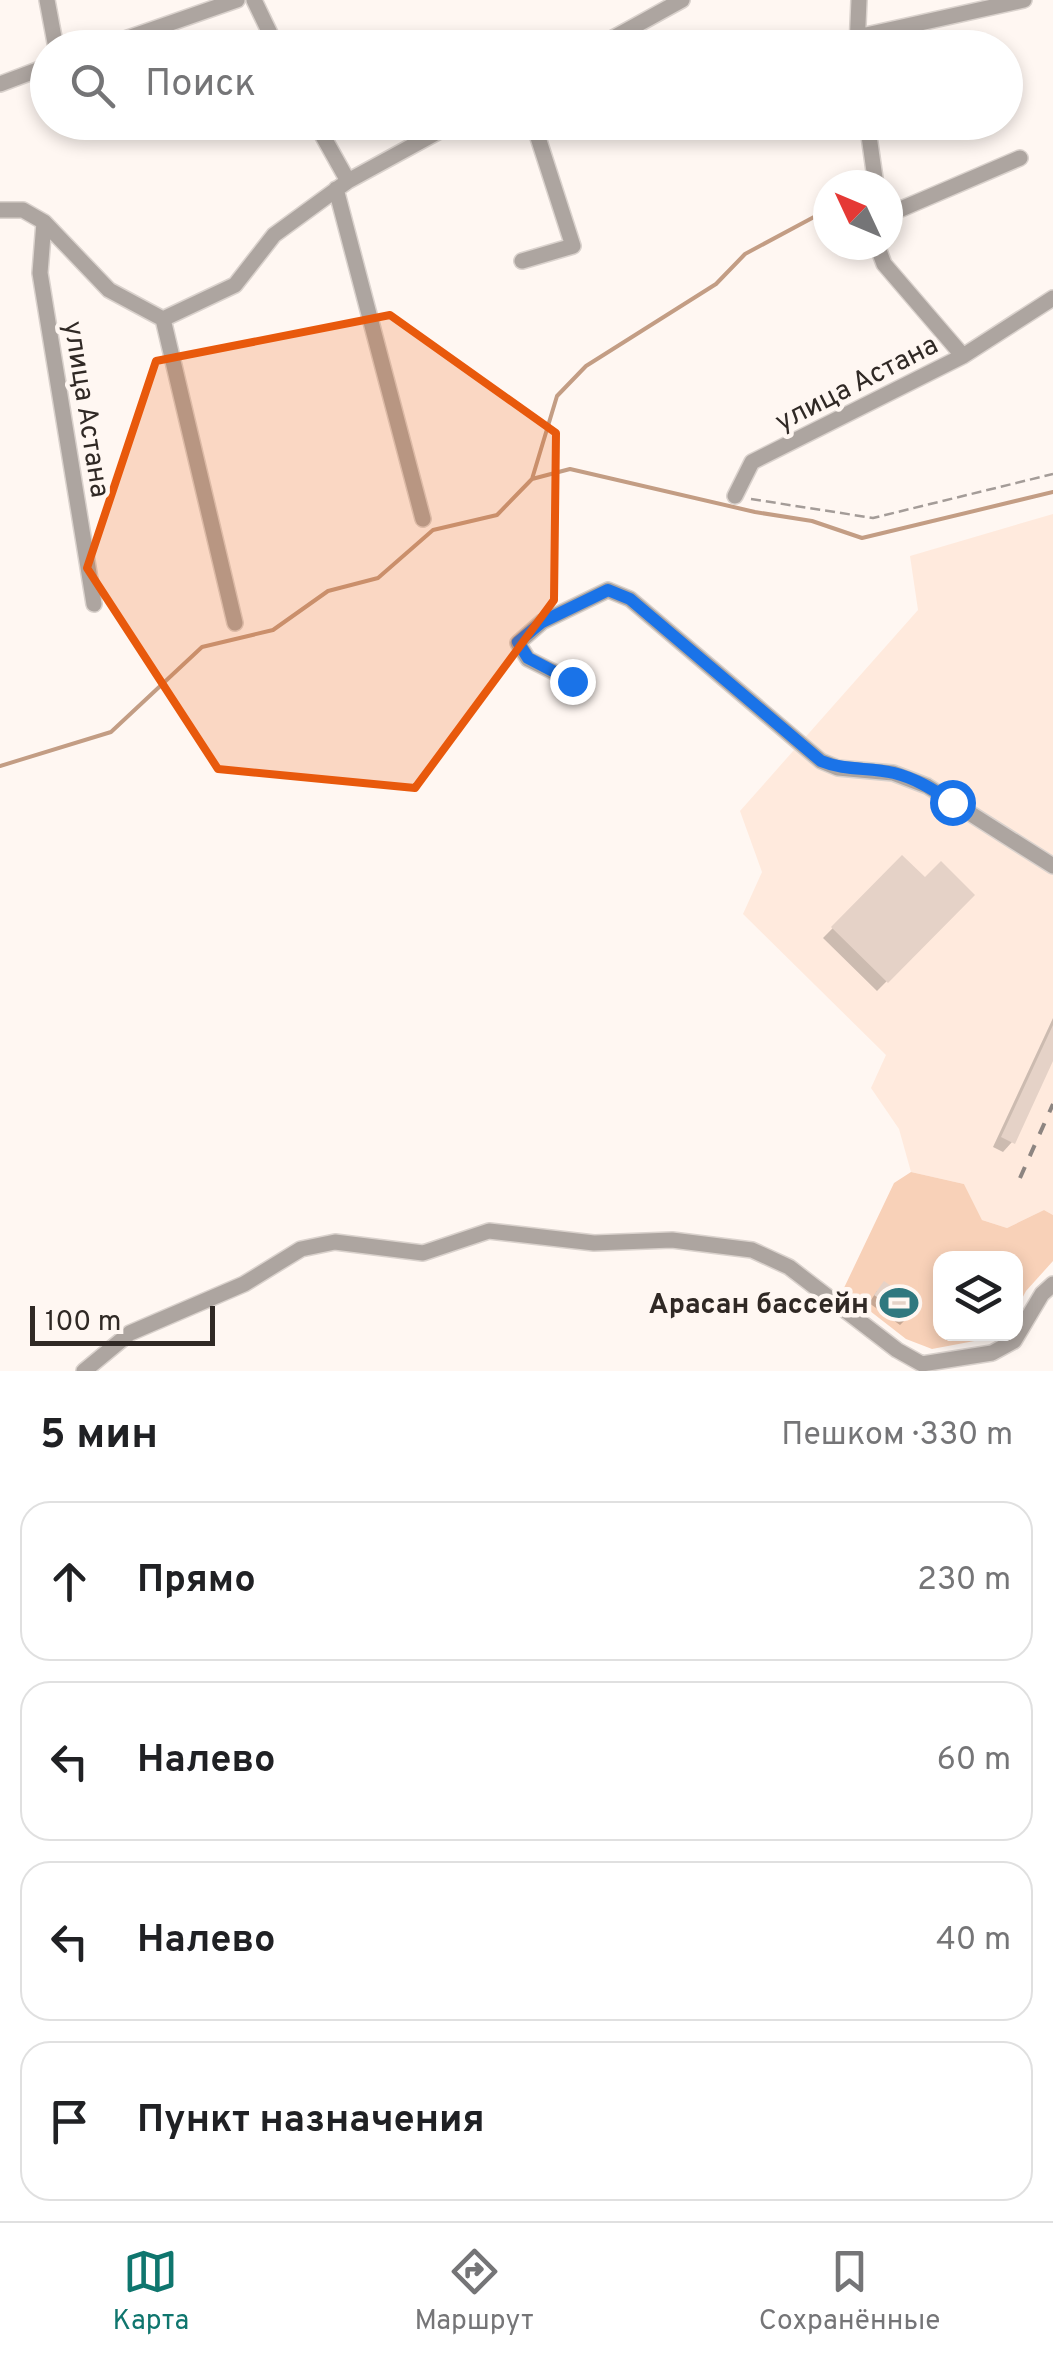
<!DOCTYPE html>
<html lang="ru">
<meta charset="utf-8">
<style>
:root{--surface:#fff;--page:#f2f2f2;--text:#202124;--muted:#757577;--line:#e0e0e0;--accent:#0f766e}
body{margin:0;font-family:Overpass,sans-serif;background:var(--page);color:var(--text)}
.controls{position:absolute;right:30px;bottom:30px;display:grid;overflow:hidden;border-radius:20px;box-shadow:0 5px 15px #0003}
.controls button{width:90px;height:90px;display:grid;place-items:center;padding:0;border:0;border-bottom:2px solid var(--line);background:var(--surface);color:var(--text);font:50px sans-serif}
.compass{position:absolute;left:813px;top:170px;width:90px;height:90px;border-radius:50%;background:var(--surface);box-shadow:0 5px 15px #0003;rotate:314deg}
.scale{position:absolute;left:30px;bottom:25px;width:185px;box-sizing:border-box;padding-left:10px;border:5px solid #302925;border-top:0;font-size:28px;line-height:35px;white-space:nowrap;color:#302925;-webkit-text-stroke:8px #fff7f2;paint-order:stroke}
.stop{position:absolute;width:30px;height:30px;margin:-22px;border:8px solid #1a73e8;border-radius:50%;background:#fff}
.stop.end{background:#1a73e8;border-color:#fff;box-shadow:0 2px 10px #0008}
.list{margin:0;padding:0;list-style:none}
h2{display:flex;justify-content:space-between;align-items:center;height:130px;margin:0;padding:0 40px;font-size:42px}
h2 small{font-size:32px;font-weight:400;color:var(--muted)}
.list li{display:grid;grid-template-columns:65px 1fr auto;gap:30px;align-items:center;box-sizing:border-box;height:160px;margin:0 20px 20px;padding:0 20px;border:2px solid var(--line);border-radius:30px}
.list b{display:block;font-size:38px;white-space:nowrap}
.list em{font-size:32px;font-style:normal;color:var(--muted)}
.icon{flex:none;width:55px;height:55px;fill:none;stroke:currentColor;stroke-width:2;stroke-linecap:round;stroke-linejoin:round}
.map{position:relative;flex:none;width:1053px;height:1371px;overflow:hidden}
.search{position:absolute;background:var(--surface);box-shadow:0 5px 15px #0003;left:30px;right:30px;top:30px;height:110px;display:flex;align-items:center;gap:25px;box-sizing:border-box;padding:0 35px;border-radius:55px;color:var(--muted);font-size:38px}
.sheet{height:850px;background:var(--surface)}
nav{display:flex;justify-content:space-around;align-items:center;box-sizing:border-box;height:140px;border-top:2px solid var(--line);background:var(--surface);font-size:28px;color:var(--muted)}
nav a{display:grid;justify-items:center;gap:5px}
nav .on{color:var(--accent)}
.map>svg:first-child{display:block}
.built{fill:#ffeadd}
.green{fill:#f8d1b8}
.shadow{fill:#0003}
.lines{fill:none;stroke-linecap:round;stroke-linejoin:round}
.stream{stroke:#c39d84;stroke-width:4}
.building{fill:#e5d2c7}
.minor-casing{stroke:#dad2cd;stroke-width:18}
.path{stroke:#a49c98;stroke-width:2.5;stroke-dasharray:10 5;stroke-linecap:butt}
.minor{stroke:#ada5a0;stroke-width:15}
.rail{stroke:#8d8581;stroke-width:4;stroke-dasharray:12 12;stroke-linecap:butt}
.route{stroke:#1a73e8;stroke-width:12}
.marked{fill:#e8590c;fill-opacity:0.2;stroke:#e8590c;stroke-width:8;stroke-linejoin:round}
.labels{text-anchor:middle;stroke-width:9;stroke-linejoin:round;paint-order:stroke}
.street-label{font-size:28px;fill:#302925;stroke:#fff7f2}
.poi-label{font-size:28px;font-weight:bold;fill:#302925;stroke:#fff7f2;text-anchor:end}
</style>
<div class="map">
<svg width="1053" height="1371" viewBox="0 0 1053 1371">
<rect width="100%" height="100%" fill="#fff7f2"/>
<path class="built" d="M1053,514v701l-9,-5 -37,18 -25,-8 -18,-36 -53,-12 -12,-43 -28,-41 15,-33 -143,-141 19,-42 -22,-61 178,-201 -8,-54z"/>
<path class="green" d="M911,1172l53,12 18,36 25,8 37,-18 9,5v46l-27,30 -10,19v-52h-76v76h55l-10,5 -53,10 -26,-10 -63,-49 51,-107z"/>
<path class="shadow" d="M902,858l23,23 47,14 -95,96 -54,-53z
M1053,1018v37l-41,87 -9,10 -10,-5z
M1006,1252l3,6h-21z
M877,1291l30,27 -7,7 -31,-22z"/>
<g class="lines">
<path class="stream" d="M532,479l38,-10 185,43 57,9 50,17 191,-46
M0,766l111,-34 91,-85 71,-17 55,-39 50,-13 55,-48 64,-15 35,-36 25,-83 29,-30 130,-82 29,-30 69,-37 14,-1"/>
</g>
<path class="building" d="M902,855l23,22 16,-16 34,34 -87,88 -57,-56z
M1053,1025v36l-38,83 -14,-7z
M884,1281l35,25 -10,14 -35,-25z"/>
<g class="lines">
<g class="minor-casing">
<path id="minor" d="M47,0l9,48
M254,0l23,48
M857,37l167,-37
M99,48l138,-48
M595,48l87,-48
M857,48l2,-48
M0,84l48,-18
M315,122l33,59
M867,122l9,63
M336,189l87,330
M888,206l13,3 119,-51
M0,210h23l21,12 65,68 54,29 72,-34 39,-50 74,-54 108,-59
M44,222l-4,51 54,331
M877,245l7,19 79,92
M522,261l51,-15 -40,-124
M163,319l72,304
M735,496l17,-34 211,-106 90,-58
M572,681l-44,-22 -10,-16 24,-21 66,-32 22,9 191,162 17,7 55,5 34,13 126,80
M84,1371l46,-38 114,-49 57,-35 34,-7 88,11 66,-22 105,12 78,-3 80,10 37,17 108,83 25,14 70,-11 22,-12 28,-47 11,-10"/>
</g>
<path class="path" d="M751,499l122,19 180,-44"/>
<use href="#minor" class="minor"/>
<path class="rail" d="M1020,1178l33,-74"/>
</g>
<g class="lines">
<path class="route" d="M572,681l-44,-23 -10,-16 24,-20 66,-32 22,9 191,162c24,10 48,6 73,12 21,5 40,17 58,29"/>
</g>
<path class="marked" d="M390,315l166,118 -2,167 -139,188 -197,-19 -131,-201 69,-207z"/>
<defs>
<g id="stadium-bare" transform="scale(3)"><path d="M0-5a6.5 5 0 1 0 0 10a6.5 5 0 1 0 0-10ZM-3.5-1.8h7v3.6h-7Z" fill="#30787f" stroke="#fff7f2" stroke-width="2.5" paint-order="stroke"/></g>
</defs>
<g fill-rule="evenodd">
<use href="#stadium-bare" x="899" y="1303"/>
</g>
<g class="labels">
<g class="street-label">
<text transform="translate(856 382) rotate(-27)" y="10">улица Астана</text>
<text transform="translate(88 409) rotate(81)" y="10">улица Астана</text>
</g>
<g class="poi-label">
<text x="869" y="1313">Арасан бассейн</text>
</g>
</g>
</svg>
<div class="controls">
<button><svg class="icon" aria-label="layers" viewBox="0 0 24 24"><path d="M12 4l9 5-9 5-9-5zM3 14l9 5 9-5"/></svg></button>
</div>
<svg class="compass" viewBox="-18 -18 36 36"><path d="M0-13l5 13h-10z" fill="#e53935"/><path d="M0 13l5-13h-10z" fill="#757577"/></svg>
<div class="scale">100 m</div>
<div class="stop" style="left:952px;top:802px"></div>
<div class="stop end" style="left:572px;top:681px"></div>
<div class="search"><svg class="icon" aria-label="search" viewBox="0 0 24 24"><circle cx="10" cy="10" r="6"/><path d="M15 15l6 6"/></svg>Поиск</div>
</div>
<section class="sheet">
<h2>5 мин<small>Пешком · 330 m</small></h2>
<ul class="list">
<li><svg class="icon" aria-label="ahead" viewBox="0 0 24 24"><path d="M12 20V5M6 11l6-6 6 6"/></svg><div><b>Прямо</b></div><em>230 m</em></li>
<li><svg class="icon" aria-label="left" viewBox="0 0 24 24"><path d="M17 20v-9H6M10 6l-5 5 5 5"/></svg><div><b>Налево</b></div><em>60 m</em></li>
<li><svg class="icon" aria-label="left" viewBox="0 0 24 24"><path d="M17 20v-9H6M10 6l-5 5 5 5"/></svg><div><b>Налево</b></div><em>40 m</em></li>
<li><svg class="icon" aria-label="arrive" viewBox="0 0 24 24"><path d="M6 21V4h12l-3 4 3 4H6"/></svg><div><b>Пункт назначения</b></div></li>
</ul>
</section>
<nav>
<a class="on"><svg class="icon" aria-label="map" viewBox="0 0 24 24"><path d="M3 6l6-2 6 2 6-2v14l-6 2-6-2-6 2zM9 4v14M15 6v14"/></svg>Карта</a>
<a><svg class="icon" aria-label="directions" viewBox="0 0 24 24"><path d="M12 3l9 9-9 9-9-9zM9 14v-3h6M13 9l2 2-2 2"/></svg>Маршрут</a>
<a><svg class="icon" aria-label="saved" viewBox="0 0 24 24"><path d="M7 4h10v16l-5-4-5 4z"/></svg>Сохранённые</a>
</nav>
